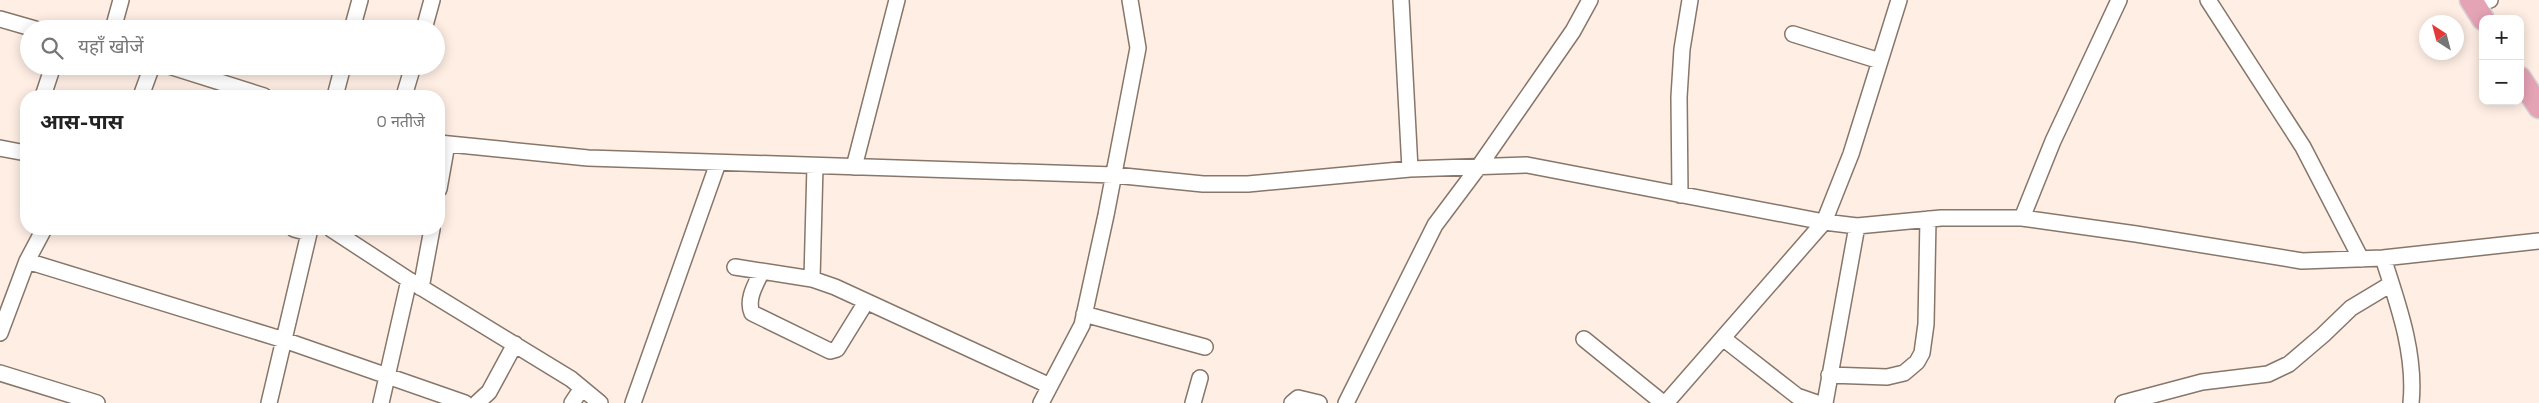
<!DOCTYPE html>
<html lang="hi">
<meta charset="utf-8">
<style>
:root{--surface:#fff;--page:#f6f6f6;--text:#222;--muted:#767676;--line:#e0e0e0}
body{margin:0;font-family:"Space Grotesk","Noto Sans Devanagari",sans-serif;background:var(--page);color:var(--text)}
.controls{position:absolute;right:15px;top:15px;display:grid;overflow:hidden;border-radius:10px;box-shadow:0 2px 12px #0003}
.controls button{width:45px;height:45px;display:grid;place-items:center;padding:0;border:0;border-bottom:1px solid var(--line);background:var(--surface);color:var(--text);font:25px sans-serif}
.compass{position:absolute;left:2419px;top:15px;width:45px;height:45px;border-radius:50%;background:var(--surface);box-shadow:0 2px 12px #0003;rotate:324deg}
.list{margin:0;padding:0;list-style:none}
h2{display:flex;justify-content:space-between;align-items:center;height:65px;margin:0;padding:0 20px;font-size:21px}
h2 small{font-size:16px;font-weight:400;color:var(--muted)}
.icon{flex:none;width:28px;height:28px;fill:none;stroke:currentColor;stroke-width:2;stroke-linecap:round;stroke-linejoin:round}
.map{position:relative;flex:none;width:2539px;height:403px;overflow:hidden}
.search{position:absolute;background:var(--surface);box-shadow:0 2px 12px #0003;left:20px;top:20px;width:425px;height:55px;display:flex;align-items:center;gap:12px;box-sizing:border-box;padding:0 18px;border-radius:28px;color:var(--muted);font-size:19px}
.panel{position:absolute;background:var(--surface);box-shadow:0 2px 12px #0003;left:20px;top:90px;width:425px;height:145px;border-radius:20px}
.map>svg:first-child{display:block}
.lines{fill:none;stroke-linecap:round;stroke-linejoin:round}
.minor-casing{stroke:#87766a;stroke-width:18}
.primary-casing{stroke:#d6d4d3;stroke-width:25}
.minor{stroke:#fff;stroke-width:15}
.primary{stroke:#e5a3b6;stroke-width:22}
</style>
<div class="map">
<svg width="2539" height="403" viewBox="0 0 2539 403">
<rect width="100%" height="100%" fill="#feeee4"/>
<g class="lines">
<g class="minor-casing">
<path id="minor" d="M1401,0l9,169
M2208,0l95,147 58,112
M2474,5l16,-5
M0,19l35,10
M113,29l8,-29
M352,29l8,-29
M424,29l8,-29
M1793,34l87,27
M169,66l95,30
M43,96l10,-30
M141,96l11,-30
M335,96l8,-30
M404,96l9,-30
M439,143l149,15 526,17 89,9h45l162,-15 117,-4 297,57 33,4 84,-8h81l114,16 166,27 81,-3 156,-17
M0,148l26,5
M854,167l43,-167
M439,189l8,-45
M1680,195l-1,-98 3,-48 8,-49
M2022,218l31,-77 66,-141
M294,229l15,4
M331,229l78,51 162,99 29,24
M2383,258c15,46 33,96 28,145
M27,261l257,79 181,63
M735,267l77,12 23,8 215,99
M762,271c-6,13 -16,28 -10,42l78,38 7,-2 29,-47
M812,279l3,-113
M421,288l11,-59
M1084,314l121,33
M0,333l27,-72 17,-32
M1584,339l79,64
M1724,339l73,57 20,7
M0,373l97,30
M1829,375l58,2 17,-4 13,-11 5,-9 4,-29 2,-105
M269,403l41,-174
M381,403l28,-123
M477,403l12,-11 26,-48
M572,403l10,-15
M633,403l85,-240
M1041,403l41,-78 24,-110 32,-167 -8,-48
M1193,403l7,-25
M1292,403l6,-5 21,5
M1346,403l89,-178 45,-60 93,-134 17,-31
M1666,403l158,-181 27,-68 48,-154
M1825,403l32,-177
M2123,403l79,-21 66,-8 21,-10 34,-29 28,-27 40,-24"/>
</g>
<g class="primary-casing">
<path id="primary" d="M2471,0l12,19
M2520,78l19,29"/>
</g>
<use href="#minor" class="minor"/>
<use href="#primary" class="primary"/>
</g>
</svg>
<div class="controls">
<button>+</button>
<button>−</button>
</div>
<svg class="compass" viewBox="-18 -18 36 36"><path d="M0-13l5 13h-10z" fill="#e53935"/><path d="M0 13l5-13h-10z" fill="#767676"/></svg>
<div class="search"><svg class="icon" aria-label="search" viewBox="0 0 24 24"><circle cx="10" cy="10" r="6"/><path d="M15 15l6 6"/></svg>यहाँ खोजें</div>
<section class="panel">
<h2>आस-पास<small>0 नतीजे</small></h2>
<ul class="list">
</ul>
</section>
</div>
